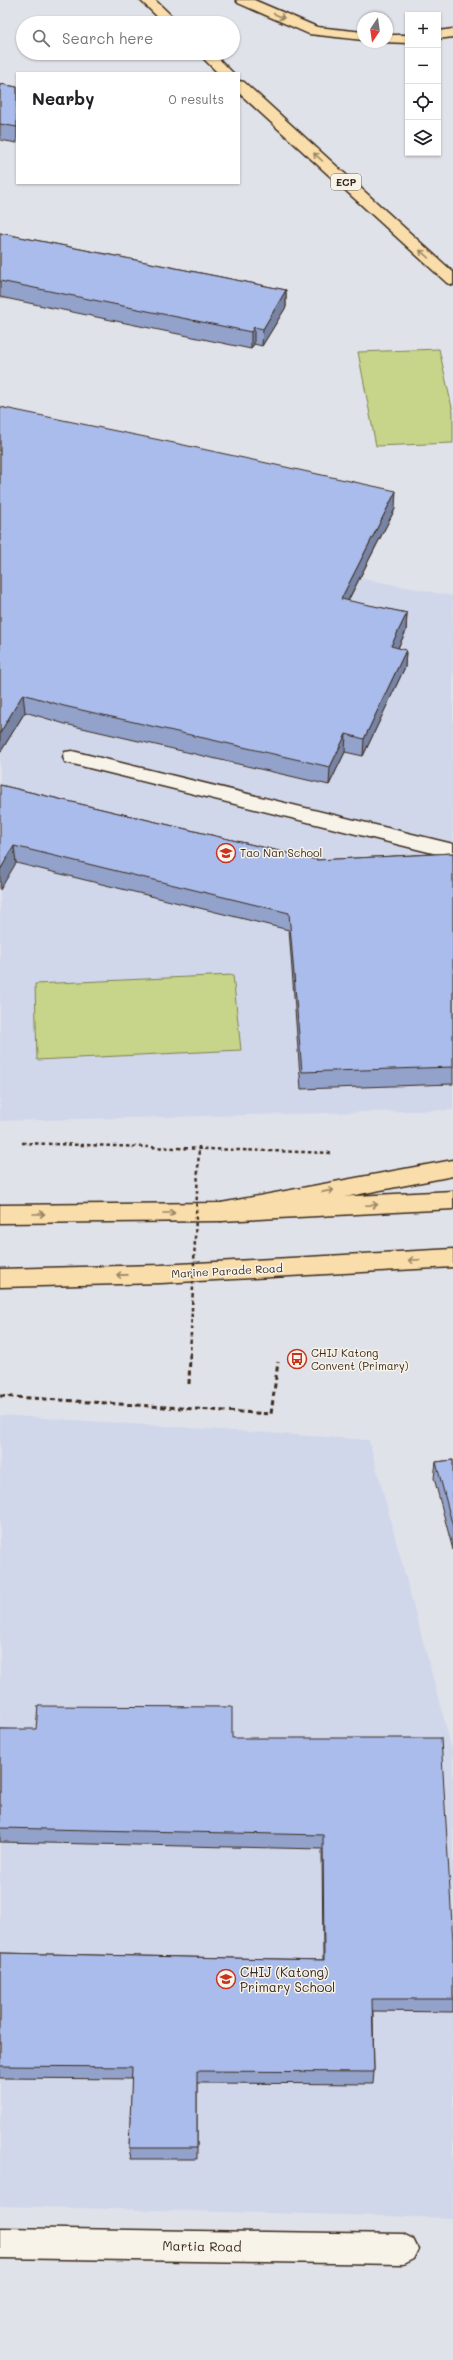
<!DOCTYPE html>
<meta charset="utf-8">
<style>
:root{--surface:#fff;--page:#f6f6f6;--text:#202124;--muted:#757577;--line:#e0e0e0}
body{margin:0;font-family:Mali,sans-serif;background:var(--page);color:var(--text)}
.controls{position:absolute;right:12px;top:12px;display:grid;overflow:hidden;border-radius:0px;box-shadow:0 1px 3px #0004}
.controls button{width:36px;height:36px;display:grid;place-items:center;padding:0;border:0;border-bottom:1px solid var(--line);background:var(--surface);color:var(--text);font:20px sans-serif}
.compass{position:absolute;left:357px;top:12px;width:36px;height:36px;border-radius:50%;background:var(--surface);box-shadow:0 1px 3px #0004;rotate:193deg}
.list{margin:0;padding:0;list-style:none}
h2{display:flex;justify-content:space-between;align-items:center;height:52px;margin:0;padding:0 16px;font-size:17px}
h2 small{font-size:13px;font-weight:400;color:var(--muted)}
.icon{flex:none;width:22px;height:22px;fill:none;stroke:currentColor;stroke-width:2;stroke-linecap:round;stroke-linejoin:round}
.map{position:relative;flex:none;width:453px;height:2360px;overflow:hidden}
.search{position:absolute;background:var(--surface);box-shadow:0 1px 3px #0004;left:16px;top:16px;width:224px;height:44px;display:flex;align-items:center;gap:10px;box-sizing:border-box;padding:0 14px;border-radius:22px;color:var(--muted);font-size:15px}
.panel{position:absolute;background:var(--surface);box-shadow:0 1px 3px #0004;left:16px;top:72px;width:224px;height:112px;border-radius:0px}
.map>svg:first-child{display:block}
.built{fill:#d0d7ea}
.green{fill:#c6d589;stroke:#808054}
.lines{fill:none;stroke-linecap:round;stroke-linejoin:round}
.minor-casing{stroke:#3b2a1e;stroke-width:3}
.major-casing{stroke:#3b2a1e;stroke-width:3}
.highway-casing{stroke:#3b2a1e;stroke-width:3}
.path-far1{stroke:#3b2a1e;stroke-width:2.5;stroke-dasharray:3.5 3;stroke-linecap:butt}
.path{stroke:#3b2a1e;stroke-width:3;stroke-dasharray:5 3.5;stroke-linecap:butt}
.minor{fill:#f7f3e8;fill-rule:evenodd}
.major{fill:#f9deab;fill-rule:evenodd}
.highway{fill:#f9deab;fill-rule:evenodd}
.path-bridge-far1{stroke:#3b2a1e;stroke-width:2.5;stroke-dasharray:3.5 3;stroke-linecap:butt}
.path-bridge{stroke:#3b2a1e;stroke-width:3;stroke-dasharray:5 3.5;stroke-linecap:butt}
.wall{fill:#92a2ca;stroke:#3b2a1e}
.shaded-wall{fill:#7784a4;stroke:#3b2a1e}
.building{fill:#aabceb;stroke:#3b2a1e}
.oneway{stroke:#9a8464}
.labels{text-anchor:middle;stroke-width:3;stroke-linejoin:round;paint-order:stroke}
.shield{fill:#f7f3e8;stroke:#73665b;stroke-width:1}
.shield-label{font-size:10px;font-weight:bold;fill:#3b2a1e}
.poi-label{font-size:11px;fill:#3b2a1e;stroke:#f7f3e8;text-anchor:start}
.street-label{font-size:11px;fill:#3b2a1e;stroke:#f7f3e8}
.near-poi-label{font-size:13px;fill:#3b2a1e;stroke:#f7f3e8;text-anchor:start}
.near-street-label{font-size:13px;fill:#3b2a1e;stroke:#f7f3e8}
</style>
<div class="map">
<svg width="453" height="2360" viewBox="0 0 453 2360">
<rect width="100%" height="100%" fill="#e0e2e9"/>
<filter id="ink" filterUnits="userSpaceOnUse"><feTurbulence type="fractalNoise" baseFrequency=".025" numOctaves="2"/><feDisplacementMap in="SourceGraphic" scale="8" xChannelSelector="R" yChannelSelector="G"/><feConvolveMatrix kernelMatrix="1 2 1 2 8 2 1 2 1" color-interpolation-filters="sRGB"/></filter>
<g filter="url(#ink)">
<path class="built" d="M0,509l453,87v514l-453,11z
M0,1415l369,25 84,313v465l-453,-12z"/>
<path class="green" d="M439,349l14,63v31l-77,3 -18,-94z
M233,975l8,75 -204,10 -2,-76z"/>
<g class="lines">
<g class="minor-casing">
<path id="minor" d="M72,751l381,93v14l-388,-96 -2,-5 2,-5z
M0,2228l403,6 10,5 5,10 -5,10 -10,5 -403,-6z"/>
</g>
<g class="major-casing">
<path id="major" d="M453,1191v18l-232,12 -221,2v-18l221,-2z
M453,1249v18l-292,16 -161,4v-18l161,-4z"/>
</g>
<g class="highway-casing">
<path id="highway" d="M140,0h15l24,23h-15z
M236,0h18l63,27 46,5v8l-54,-6 -71,-31z
M453,29v8l-15,2v-8z
M387,35h21v8l-26,-1h5z
M198,53h15l20,20h-15z
M239,81l5,1 209,190v13l-6,-2 -208,-190z
M453,1160v16l-232,45 -8,-3 -3,-6 3,-6 8,-3z"/>
</g>
<path class="path-far1" d="M22,1143l311,10"/>
<path class="path" d="M0,1396l271,18 7,-52"/>
<use href="#minor" class="minor"/>
<use href="#major" class="major"/>
<use href="#highway" class="highway"/>
<path class="path-bridge-far1" d="M190,1356l9,-210"/>
<path class="path-bridge" d="M189,1384l1,-29"/>
</g>
<path class="wall" d="M0,84l17,3v56l-17,-3z
M0,233l286,57v17l-24,39 -8,-2 -3,5 -251,-52z
M0,407l395,102 -47,92 59,12 -1,18 -8,17 8,2 -1,17 -42,89 -18,-4 -16,33 -264,-61 -40,-12 -25,41z
M0,785l317,75 136,-7v231l-152,5 -12,-159 -273,-67z
M453,1460v90l-19,-72 2,-16z
M0,1729l232,9 221,204v70l-80,-1 1,61 -1,12 -176,-1v76h-66l-2,-11 3,-69 -132,-1v-125l323,7 -1,-111 -322,-7z"/>
<path class="shaded-wall" d="M286,290v17l-24,39 1,-17z
M254,327v17l-3,5v-17z
M396,491l-1,18 -55,107 1,-17z
M407,613l-1,18 -16,33 1,-18z
M406,650l-1,17 -42,89 1,-17z
M23,694l2,18 -25,41v-20z
M346,734l-1,18 -16,33 1,-18z
M14,846l2,17 -16,27v-20z"/>
<path class="building" d="M0,84l17,3v40l-17,-3z
M0,233l286,57 -23,39 -9,-2 -3,5 -251,-51z
M0,407l179,37 217,47 -55,108 66,14 -16,33 15,4 -42,89 -18,-5 -16,33 -266,-61 -41,-12 -23,39z
M0,785l317,75 136,-7v214l-151,5 -13,-159 -275,-67 -14,24z
M453,1460v67l-17,-65z
M38,1706l194,1v31h209l12,204v57h-81l2,73 -177,-1v77h-68l3,-81 -132,-1v-113l324,7 -1,-125 -323,-7v-99h36z"/>
<defs><path id="oneway-shaft" d="M-6 0H5M1.5-3L5.5 0L1.5 3" fill="none" stroke-width="1.6" stroke-linecap="round" stroke-linejoin="round"/></defs>
<g class="oneway">
<use href="#oneway-shaft" transform="translate(279 16) rotate(24)"/>
<use href="#oneway-shaft" transform="translate(318 157) rotate(-138)"/>
<use href="#oneway-shaft" transform="translate(424 254) rotate(-138)"/>
<use href="#oneway-shaft" transform="translate(328 1191) rotate(-11)"/>
<use href="#oneway-shaft" transform="translate(372 1205) rotate(-3)"/>
<use href="#oneway-shaft" transform="translate(169 1213)"/>
<use href="#oneway-shaft" transform="translate(39 1214)"/>
<use href="#oneway-shaft" transform="translate(414 1260) rotate(177)"/>
<use href="#oneway-shaft" transform="translate(122 1275) rotate(179)"/>
</g>
</g>
<defs>
<g id="school-ring" transform="scale(1)"><circle r="9.5" fill="#f7f3e8" stroke="#c8321e" stroke-width="1.5"/><path d="M0-5L7-2L0 1L-7-2ZM-4 1L0 2.5L4 1V4Q0 6-4 4Z" fill="#c8321e"/></g>
<g id="bus-ring" transform="scale(1)"><circle r="9.5" fill="#f7f3e8" stroke="#c8321e" stroke-width="1.5"/><path d="M-5-6H5V4H4V6H2V4H-2V6H-4V4H-5ZM-3.5-4V0h7V-4ZM-3.5 1.2v1.5H-2V1.2ZM2 1.2v1.5H3.5V1.2Z" fill="#c8321e"/></g>
</defs>
<g fill-rule="evenodd">
<use href="#school-ring" x="226" y="853"/>
<use href="#bus-ring" x="297" y="1359"/>
<use href="#school-ring" x="226" y="1979"/>
</g>
<g class="labels">
<rect class="shield" x="331" y="174" width="30" height="16" rx="3"/>
<g class="shield-label">
<text x="346" y="186">ECP</text>
</g>
<g class="poi-label">
<text x="240" y="857">Tao Nan School</text>
<text x="311" y="1357">CHIJ Katong<tspan x="311" dy="13">Convent (Primary)</tspan></text>
</g>
<g class="street-label">
<text transform="translate(227 1271) rotate(-3)" y="4">Marine Parade Road</text>
</g>
<g class="near-poi-label">
<text x="240" y="1977">CHIJ (Katong)<tspan x="240" dy="15">Primary School</tspan></text>
</g>
<g class="near-street-label">
<text transform="translate(202 2246) rotate(1)" y="5">Martia Road</text>
</g>
</g>
</svg>
<div class="controls">
<button>+</button>
<button>−</button>
<button><svg class="icon" aria-label="locate" viewBox="0 0 24 24"><circle cx="12" cy="12" r="6"/><path d="M12 2v4M12 18v4M2 12h4M18 12h4"/></svg></button>
<button><svg class="icon" aria-label="layers" viewBox="0 0 24 24"><path d="M12 4l9 5-9 5-9-5zM3 14l9 5 9-5"/></svg></button>
</div>
<svg class="compass" viewBox="-18 -18 36 36"><path d="M0-13l5 13h-10z" fill="#e53935"/><path d="M0 13l5-13h-10z" fill="#757577"/></svg>
<div class="search"><svg class="icon" aria-label="search" viewBox="0 0 24 24"><circle cx="10" cy="10" r="6"/><path d="M15 15l6 6"/></svg>Search here</div>
<section class="panel">
<h2>Nearby<small>0 results</small></h2>
<ul class="list">
</ul>
</section>
</div>
